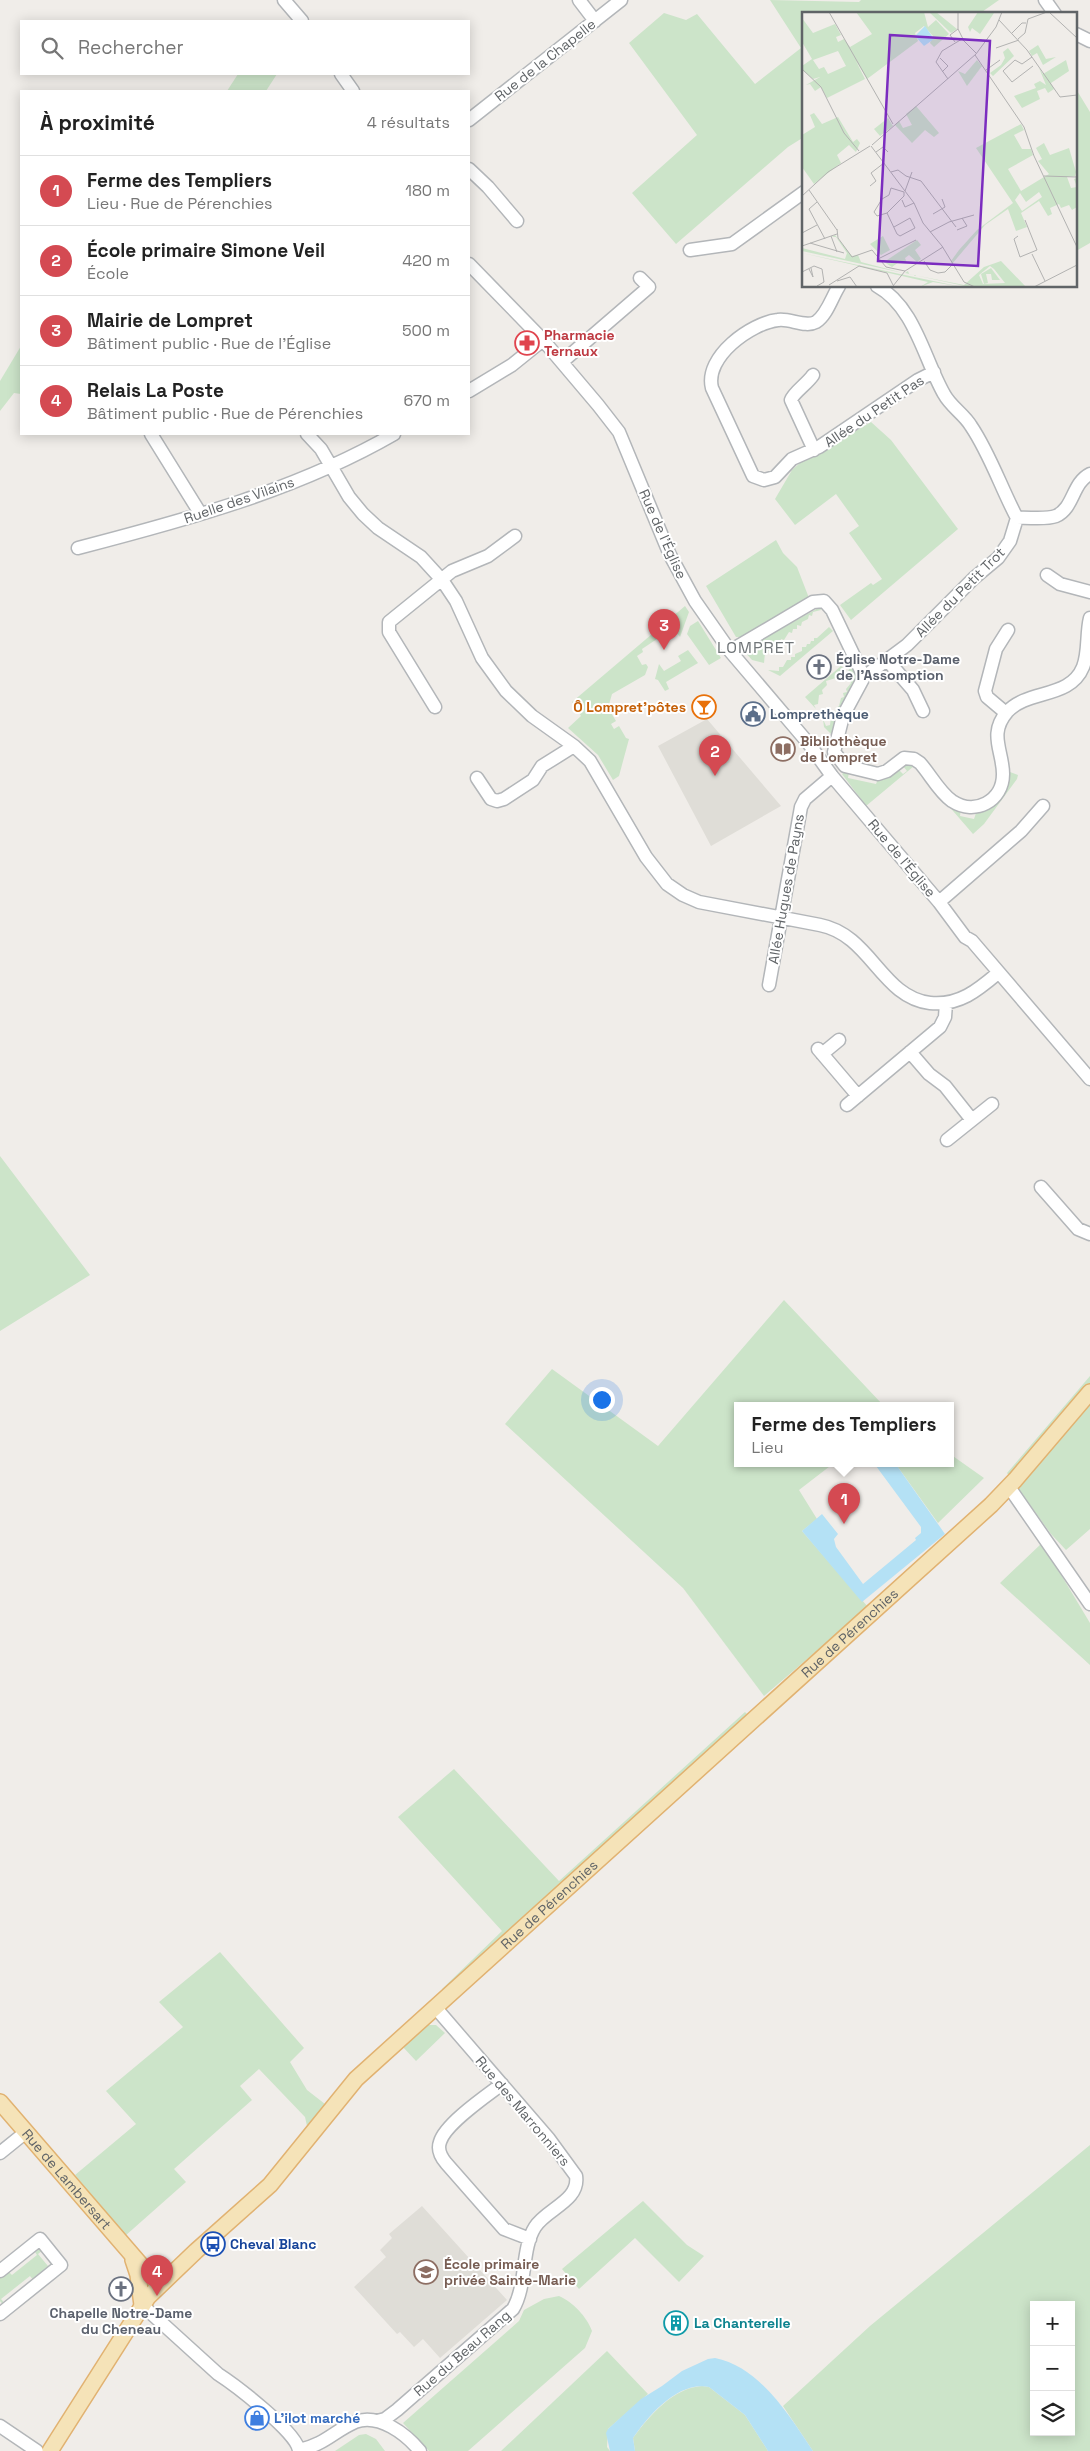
<!DOCTYPE html>
<html lang="fr">
<meta charset="utf-8">
<style>
:root{--surface:#fff;--page:#f6f6f6;--text:#222;--muted:#767676;--line:#e0e0e0;--accent:#d44a52}
body{margin:0;font-family:"Space Grotesk",sans-serif;background:var(--page);color:var(--text)}
.controls{position:absolute;right:15px;bottom:15px;display:grid;overflow:hidden;border-radius:0px;box-shadow:0 2px 12px #0003}
.controls button{width:45px;height:45px;display:grid;place-items:center;padding:0;border:0;border-bottom:1px solid var(--line);background:var(--surface);color:var(--text);font:25px sans-serif}
.you{position:absolute;left:601px;top:1399px;width:18px;height:18px;margin:-12px;border:4px solid #fff;border-radius:50%;background:#1a73e8;box-shadow:0 0 0 8px #1a73e833}
.badge{display:grid;place-items:center;width:32px;height:32px;border-radius:50%;background:var(--accent);color:#fff;font-size:16px;font-weight:700}
.pin{position:absolute;translate:-50% -41px;filter:drop-shadow(0 1px 2px #0008)}
.pin::after{content:'';position:absolute;top:26px;width:18px;height:15px;background:inherit;clip-path:polygon(0 0,100% 0,50% 100%)}
.popup{position:absolute;left:734px;top:1402px;width:220px;height:65px;box-sizing:border-box;display:grid;place-content:center;border-radius:0px;background:var(--surface);filter:drop-shadow(0 1px 4px #0005);font-size:16px;white-space:nowrap;color:var(--muted)}
.popup b{font-size:19px;color:var(--text)}
.popup::after{content:'';position:absolute;left:50%;top:100%;margin-left:-10px;border:10px solid transparent;border-top-color:var(--surface)}
.list{margin:0;padding:0;list-style:none}
h2{display:flex;justify-content:space-between;align-items:center;height:65px;margin:0;padding:0 20px;font-size:21px}
h2 small{font-size:16px;font-weight:400;color:var(--muted)}
.list li{display:grid;grid-template-columns:32px 1fr auto;gap:15px;align-items:center;box-sizing:border-box;height:70px;padding:0 20px;border-top:1px solid var(--line)}
.list b{display:block;font-size:19px;white-space:nowrap}
.list p{margin:0;font-size:16px;white-space:nowrap;color:var(--muted)}
.list em{font-size:16px;font-style:normal;color:var(--muted)}
.icon{flex:none;width:28px;height:28px;fill:none;stroke:currentColor;stroke-width:2;stroke-linecap:round;stroke-linejoin:round}
.map{position:relative;flex:none;width:1090px;height:2451px;overflow:hidden}
.search{position:absolute;background:var(--surface);box-shadow:0 2px 12px #0003;left:20px;top:20px;width:450px;height:55px;display:flex;align-items:center;gap:12px;box-sizing:border-box;padding:0 18px;border-radius:0px;color:var(--muted);font-size:19px}
.panel{position:absolute;background:var(--surface);box-shadow:0 2px 12px #0003;left:20px;top:90px;width:450px;height:345px;border-radius:0px}
.map>svg:first-child{display:block}
.education{fill:#dfddd7}
.green{fill:#cce4c9;fill-rule:evenodd}
.water{fill:#b4e1f5}
.lines{fill:none;stroke-linecap:round;stroke-linejoin:round}
.minor-casing{stroke:#b3b6b9;stroke-width:15}
.major-casing{stroke:#e1b271;stroke-width:18}
.minor{stroke:#fff;stroke-width:12}
.major{stroke:#f5e3b8;stroke-width:15}
.labels{text-anchor:middle;stroke-width:4;stroke-linejoin:round;paint-order:stroke}
.street-label{font-size:14px;fill:#606467;stroke:#fff}
.health-label{font-size:14px;font-weight:bold;fill:#be3a42;stroke:#fff;text-anchor:start}
.worship-label{font-size:14px;font-weight:bold;fill:#5b616d;stroke:#fff;text-anchor:start}
.food-label{font-size:14px;font-weight:bold;fill:#c56008;stroke:#fff;text-anchor:end}
.service-label{font-size:14px;font-weight:bold;fill:#4e5e75;stroke:#fff;text-anchor:start}
.education-label{font-size:14px;font-weight:bold;fill:#785e54;stroke:#fff;text-anchor:start}
.transit-label{font-size:14px;font-weight:bold;fill:#164399;stroke:#fff;text-anchor:start}
.culture-label{font-size:14px;font-weight:bold;fill:#0d838f;stroke:#fff;text-anchor:start}
.shop-label{font-size:14px;font-weight:bold;fill:#366cbe;stroke:#fff;text-anchor:start}
.quarter-label{font-size:16px;letter-spacing:1px;fill:#717679;stroke:#fff}
.inset-road{fill:none;stroke:#b2b2b1;stroke-width:1}
.view{fill:#7b2cbf;fill-opacity:0.15;stroke:#7b2cbf;stroke-width:2.5}
.inset-edge{fill:none;stroke:#606467;stroke-width:2.5}
</style>
<div class="map">
<svg width="1090" height="2451" viewBox="0 0 1090 2451">
<rect width="100%" height="100%" fill="#f0ede9"/>
<path class="education" d="M707,719l74,87 -70,40 -53,-100z
M422,2206l85,94 -67,58 -17,-19 -9,8 -14,-15 -3,2 -43,-47 32,-30 -6,-7 12,-12 -3,-4z"/>
<path class="green" d="M770,0l89,2 2,-2h138l-20,14h-175v123l-16,10 -112,97 -44,-51 65,-58 -68,-92 35,-30 22,7 11,-6 58,70 46,-36z
M238,74h39l-11,17h-39z
M1076,89l14,23v131l-14,8z
M21,346v48l-7,-1 -14,18v-30z
M871,422l20,18 67,89 -107,91 -11,-15 31,-22 2,2 9,-6 -33,-46 10,-7 -23,-32 -41,31 -20,-26 17,-29 8,-7 20,-9 16,-12z
M776,540l7,13 14,14 12,31 -68,39h-5l-30,-51z
M685,606l4,6 -9,25 -3,-4 -5,3 -3,-5 -27,18 1,3 -6,4 5,9 4,-1 2,3 -3,8 -33,19 -4,14 8,13 -5,3 3,5 5,-3 7,12 3,1 -10,37 -6,4 -15,-25 -30,-27 13,-12 -9,-14z
M820,607l1,3 -8,2 -1,4 -3,-1 -1,4 -6,3 -1,4 -4,-1v4h-4l-1,4 -3,-1 -5,8 -3,-1 -1,4h-3l-5,6 -7,4 -1,10 -12,-3 -9,-10z
M698,621l23,37 -12,7 -22,-31 3,-8z
M829,627l4,4 -53,45 -12,-6 11,1v-4h4l4,-7h4v-3h4v-3l7,-3v-4h4l1,-3h3l1,-3h3v-3h3z
M688,650l10,13 -32,19 3,7 -4,2 -7,-11 -3,-1 4,-15 5,7 17,-10 -3,-5z
M841,666l2,2 -4,9 -13,4 1,4 -5,5 1,4 -4,1 -1,9 -4,1 2,4 -11,-12z
M855,667l3,7 -26,61 -8,-8 -1,-8 3,7 4,-1 1,-8 3,-1v-4l3,-1 -1,-3 3,-2 2,-8 3,-1 -1,-4 4,-1 -1,-3 5,-6 -4,-10 3,-5z
M1006,752l4,20 8,3 -1,4 -33,45 -11,10 -59,-68 -48,40 -24,-32 3,-3 4,1 -1,6 28,6 2,-5 10,-2 11,-7 4,4 4,-3 -4,-5 9,-3 49,46 -1,7 14,3 2,-6 13,-5z
M0,1156l90,119 -90,56z
M784,1300l99,105h-145v58h96l-35,27 18,29 -15,12 66,76 -104,89 -81,-108 -178,-164 47,-55 106,77z
M1090,1376v153l-24,21 -15,-16 -44,-61z
M950,1454l34,24 -46,45 -43,-60h55z
M1042,1543l48,80v42l-90,-82z
M745,1712l14,14 -307,275 -10,-12 60,-58 -104,-114 56,-48 105,112z
M220,1952l84,96 -14,14 17,28 18,14 -18,22 -2,-9 -46,-48 -19,17 12,14 -78,69 12,13 -61,54 -50,-61 61,-51 -30,-33 77,-64 -24,-25z
M428,2025h8l9,8 -29,28 -14,-15z
M1090,2145v306h-277l-30,-45 87,-80zM1034,2305h37v127h-37z
M643,2201l44,44 17,11 -25,26 -44,-44 -56,51 -17,-20z
M37,2245l6,5 -5,4 10,12 5,-4v4l-19,15 -4,-5 -29,23 5,6 -2,1 -4,-5v-25l7,-6 5,5 25,-20 -4,-6z
M559,2296c14,6 28,21 33,35l-7,17 -117,103h-39l-26,-28 116,-102 5,-11 20,-11z
M607,2351l41,43 -40,35 -1,18 3,4h-109z
M702,2386l7,1 36,28 23,36h-133l-2,-13c17,-23 40,-50 69,-52z
M366,2434l10,5 9,12h-50l24,-16z"/>
<path class="water" d="M879,1463h16l50,71 -83,68 -60,-71 20,-17 16,20 -4,5 2,8 27,37 53,-44 -1,-2 6,-5v-6l-45,-61z
M715,2358c45,9 74,57 98,93h-45l-23,-36 -36,-28c-31,-6 -60,28 -76,51l2,13h-25l-4,-18 2,-4 33,-30 21,-13 20,-15 26,-12z"/>
<g class="lines">
<g class="minor-casing">
<path id="minor" d="M284,0l18,21
M579,0l16,21
M1045,0l10,14
M1076,34l14,7
M341,74l12,17
M469,120l152,-120
M469,169l19,18 29,34
M690,250l42,-6 72,-52
M469,264l74,76 55,65 21,27 51,123 25,46 35,50 79,93 23,32 107,126 26,35 7,4 118,138
M839,286c-7,11 -12,29 -23,36 -11,6 -26,-4 -38,-2 -27,3 -74,37 -66,68l41,88 11,4 11,-3 17,-18 27,-12 99,-67 16,-8
M877,286c38,21 47,73 67,108 7,13 20,20 27,32 19,28 30,62 46,92
M562,362l87,-75 -9,-9
M813,375c-5,8 -20,18 -22,25l23,50
M469,391l43,-26 31,-25
M151,434l49,79
M307,434l14,15 28,48 14,17 15,14 43,29 21,23 14,21 26,57 24,33 26,25 42,30 16,15 56,96 21,27 16,11 16,7 121,23c51,10 61,72 110,78 29,3 48,-13 68,-30
M1090,474c-18,9 -16,34 -34,42 -11,4 -27,1 -39,2l-7,23 -12,17 -24,20 -67,67 -43,32 -21,39 -9,36 11,14 33,8 9,-3 17,-13 10,1 6,4c10,11 19,29 32,38 23,15 51,0 51,-27 0,-23 -15,-40 4,-62 21,-23 63,-13 76,-45 6,-15 3,-33 7,-49
M78,548c108,-28 219,-58 316,-114
M1047,575l13,9 30,8
M730,651l83,-49 11,-1 8,9 32,67
M888,661l25,29 10,21
M435,707l-46,-75v-10l63,-51 36,-15 27,-20
M1006,713l-19,-16 -2,-6 11,-42 12,-19
M477,778l14,21 6,2 7,-2 29,-19 9,-14 32,-20
M939,902l82,-71 22,-25
M769,985l32,-178 4,-8 27,-23
M818,1049l40,47
M910,1052l19,22 16,12 27,34
M822,1054l17,-14
M847,1105l93,-78 5,-10 1,-14
M947,1140l45,-36
M1041,1187l37,42 12,5
M1009,1487l81,117
M502,2084c-16,12 -57,40 -62,58 -3,8 1,15 6,21l58,66 26,10
M0,2153l26,-21
M0,2271l40,-32 21,26 -61,49
M142,2305l76,69c17,11 80,59 81,77
M377,2421l8,-2 12,-9 116,-101c14,-23 8,-60 22,-82 11,-18 45,-26 41,-51l-27,-37 -114,-132
M0,2426l37,25
M299,2450c27,-6 35,-19 56,-28 24,-9 51,12 65,29"/>
</g>
<g class="major-casing">
<g id="major">
<path id="s1" d="M0,2102l159,184"/>
<path d="M133,2260l5,15 4,30"/>
<path id="s2" d="M50,2451l98,-154 48,-46 74,-66 86,-106 635,-574 24,-25 75,-88"/>
</g>
</g>
<use href="#minor" class="minor"/>
<use href="#major" class="major"/>
</g>
<defs>
<g id="pharmacy-ring" transform="scale(1.25)"><circle r="9.5" fill="#fff" stroke="#e0444e" stroke-width="1.5"/><path d="M-2-6h4v4h4v4h-4v4h-4v-4h-4v-4h4Z" fill="#e0444e"/></g>
<g id="church-ring" transform="scale(1.25)"><circle r="9.5" fill="#fff" stroke="#6b7280" stroke-width="1.5"/><path d="M-1.2-6h2.4v3.5h3.3v2.4h-3.3V6h-2.4V-.1h-3.3v-2.4h3.3Z" fill="#6b7280"/></g>
<g id="bar-ring" transform="scale(1.25)"><circle r="9.5" fill="#fff" stroke="#e8710a" stroke-width="1.5"/><path d="M-6-5H6L.8 .8V4.5H3.5V6h-7V4.5H-.8V.8Z" fill="#e8710a"/></g>
<g id="civic-ring" transform="scale(1.25)"><circle r="9.5" fill="#fff" stroke="#5c6f8a" stroke-width="1.5"/><path d="M-.6-6.5H3V-4.5H.6V-3L4-1V1h2V6H-6V1h2V-1L-.6-3ZM-1.2 2.5V6h2.4V2.5Z" fill="#5c6f8a"/></g>
<g id="library-ring" transform="scale(1.25)"><circle r="9.5" fill="#fff" stroke="#8d6e63" stroke-width="1.5"/><path d="M-6-4Q-3-5.5-.7-3.5V5Q-3 3-6 4ZM6-4Q3-5.5 .7-3.5V5Q3 3 6 4Z" fill="#8d6e63"/></g>
<g id="bus-ring" transform="scale(1.25)"><circle r="9.5" fill="#fff" stroke="#1a4fb4" stroke-width="1.5"/><path d="M-5-6H5V4H4V6H2V4H-2V6H-4V4H-5ZM-3.5-4V0h7V-4ZM-3.5 1.2v1.5H-2V1.2ZM2 1.2v1.5H3.5V1.2Z" fill="#1a4fb4"/></g>
<g id="school-ring" transform="scale(1.25)"><circle r="9.5" fill="#fff" stroke="#8d6e63" stroke-width="1.5"/><path d="M0-5L7-2L0 1L-7-2ZM-4 1L0 2.5L4 1V4Q0 6-4 4Z" fill="#8d6e63"/></g>
<g id="building-ring" transform="scale(1.25)"><circle r="9.5" fill="#fff" stroke="#0f9aa8" stroke-width="1.5"/><path d="M-4-6H4V6H1V3H-1V6H-4ZM-2.5-4.3h1.7v1.8h-1.7ZM.8-4.3h1.7v1.8H.8ZM-2.5-1h1.7V.8h-1.7ZM.8-1h1.7V.8H.8Z" fill="#0f9aa8"/></g>
<g id="shop-ring" transform="scale(1.25)"><circle r="9.5" fill="#fff" stroke="#3f7fe0" stroke-width="1.5"/><path d="M-5-2.5h2.3a2.7 3.5 0 0 1 5.4 0H5L5.5 6h-11ZM-1.5-2.5h3a1.5 2.3 0 0 0-3 0Z" fill="#3f7fe0"/></g>
</defs>
<g fill-rule="evenodd">
<use href="#pharmacy-ring" x="527" y="343"/>
<use href="#church-ring" x="819" y="667"/>
<use href="#bar-ring" x="704" y="707"/>
<use href="#civic-ring" x="753" y="714"/>
<use href="#library-ring" x="783" y="749"/>
<use href="#bus-ring" x="213" y="2244"/>
<use href="#school-ring" x="426" y="2272"/>
<use href="#church-ring" x="121" y="2289"/>
<use href="#building-ring" x="676" y="2323"/>
<use href="#shop-ring" x="257" y="2418"/>
</g>
<g class="labels">
<g class="street-label">
<text transform="translate(545 60) rotate(-38)" y="5">Rue de la Chapelle</text>
<text transform="translate(874 411) rotate(-34)" y="5">Allée du Petit Pas</text>
<text transform="translate(239 500) rotate(-19)" y="5">Ruelle des Vilains</text>
<text transform="translate(663 534) rotate(66)" y="5">Rue de l'Église</text>
<text transform="translate(960 592) rotate(-45)" y="5">Allée du Petit Trot</text>
<text transform="translate(902 858) rotate(50)" y="5">Rue de l'Église</text>
<text transform="translate(786 889) rotate(-80)" y="5">Allée Hugues de Payns</text>
<text dy="5" stroke="none"><textPath href="#s2" startOffset="1150">Rue de Pérenchies</textPath></text>
<text dy="5" stroke="none"><textPath href="#s2" startOffset="745">Rue de Pérenchies</textPath></text>
<text transform="translate(523 2111) rotate(50)" y="5">Rue des Marronniers</text>
<text dy="5" stroke="none"><textPath href="#s1" startOffset="102">Rue de Lambersart</textPath></text>
<text transform="translate(462 2353) rotate(-41)" y="5">Rue du Beau Rang</text>
</g>
<g class="health-label">
<text x="544" y="340">Pharmacie<tspan x="544" dy="16">Ternaux</tspan></text>
</g>
<g class="worship-label">
<text x="836" y="664">Église Notre-Dame<tspan x="836" dy="16">de l'Assomption</tspan></text>
<text x="121" y="2318" text-anchor="middle">Chapelle Notre-Dame<tspan x="121" dy="16">du Cheneau</tspan></text>
</g>
<g class="food-label">
<text x="686" y="712">Ô Lompret’pôtes</text>
</g>
<g class="service-label">
<text x="770" y="719">Lomprethèque</text>
</g>
<g class="education-label">
<text x="800" y="746">Bibliothèque<tspan x="800" dy="16">de Lompret</tspan></text>
<text x="444" y="2269">École primaire<tspan x="444" dy="16">privée Sainte-Marie</tspan></text>
</g>
<g class="transit-label">
<text x="230" y="2249">Cheval Blanc</text>
</g>
<g class="culture-label">
<text x="694" y="2328">La Chanterelle</text>
</g>
<g class="shop-label">
<text x="274" y="2423">L'ilot marché</text>
</g>
<g class="quarter-label">
<text x="756" y="653">LOMPRET</text>
</g>
</g>
<g transform="translate(802 12)">
<rect width="275" height="275" fill="#f0ede9"/>
<path d="M54,0h68l4,15 8,-7 13,14 -15,13 -4,-4 3,-7 -9,-10 -9,7 3,8 -51,38 -11,-18 9,18 -38,19 -6,-11 -6,4 -5,-7 -4,1 14,-8 -7,2 -11,-9v-4l10,-7 -10,-17v-24l11,15 22,-9 6,11 -5,2 2,5 6,-3 6,8 22,-13zM36,39l8,15 -18,8 -4,-7 -5,2 -6,-9zM127,0h7l21,17 -6,4zM176,0l16,1 -14,21 -8,-6 -2,4 -2,-5zM236,33l8,14 10,-2 -13,8 -6,-12 -5,3 -3,-5zM206,36l6,8 -21,20 -3,-3 11,-8 4,-7 -2,-6zM175,48l5,6 -15,20 -9,-15 7,3zM264,48l3,11 -18,12 3,6 -6,4 -3,-5 -8,3 3,8 -18,9 -8,-12 22,-8 -2,-4 6,-3 6,4 -7,-17 4,6zM114,94l23,27 -5,4 -9,-7 -13,13 -17,-18 4,-4 4,7 9,-3 -6,-11zM12,101l8,11 16,-7 15,25 4,-3 3,4 -4,9 -7,-7 -12,10 4,8 -27,21 -12,-17v-32l13,-8 -5,-12zM86,106l5,8 -13,10 -6,-7zM219,112l3,6 -10,5 8,14h9l2,6 -25,14 13,22 28,-17 -11,-13 4,-2 -6,-11 8,-5 6,12 19,-7 7,24 -1,4 -8,1 4,11 6,-1 -3,-8 3,-1v29l-5,3 -3,-5 -8,3 -2,-4 -9,4 2,6 -4,2 -9,-15 -18,12 6,14 -11,4 -8,-22 -23,16 -33,39 -1,-3 8,-11 18,-20 36,-27 -37,-55zM237,180l3,5 -20,14 -7,-11 5,-7 6,9zM33,223l17,21 6,-1 3,7 42,11 -101,-22v-3l43,11 2,-6 -11,-16h-4zM81,224l7,14 -9,5 -11,-11zM115,228l4,5 -6,5 6,9 -4,3 -8,-7 -4,3 2,5 -8,-1 -7,5 -8,-5zM0,241l98,21 62,13 -29,-5 -13,5 8,-5zM199,249l25,26h-57l-64,-14 3,-2 1,3 55,11 20,-18zM188,254l4,3 11,14 -22,1 -4,-9zM189,256l9,12h-8l-1,-6h-5l2,9 -4,1 -3,-10z" fill="#cce4c9" fill-rule="evenodd"/>
<path d="M123,14l9,13 -10,7 -9,-10z" fill="#b4e1f5"/>
<path class="inset-road" d="M27,0l64,112M156,0v17l5,10M247,0l28,26M197,8l28,30 33,47 17,-2M210,21l10,-10h4M160,27l14,14M216,27l7,-6 3,-14 19,-7M153,30l-5,-7 8,-6M194,36l23,-8M173,43l49,72 10,29 43,91M230,45l-10,7 -7,-4 -12,11 9,11 21,-16M138,46l8,8 -6,6M0,57l19,18 23,46 15,18M184,58l14,-10M146,67l-12,-17 6,-11 20,-12M70,133l104,-91 20,-27 6,-15M69,134l43,57 9,20 19,23 22,36 11,5M74,140l7,-5 5,5M89,160l7,-2 8,6 15,5 35,46M242,164l33,1M68,174l6,-5 -5,-8 13,-10M89,176l13,4v4l-17,17 -10,3 -3,-4 8,-13 7,-4zM7,178l28,40M103,179l7,-19M0,184l26,-24 42,-26M100,188l3,7 9,-4M15,190l-8,7 16,30M85,201l10,21 3,2 15,-8 -5,-10 -16,9M131,202l12,-7 -3,-8M35,217l1,9 14,19 20,-7 14,17 19,4M155,218l10,-4 -5,-8M128,220l19,-10 25,-7M0,221l15,-8M29,224l6,16M216,224l-4,3 6,18 17,-7 -12,-30M8,231l34,10M0,234l35,-12M230,242l13,27M78,246l36,-18M122,249l6,9 8,3 7,-1 7,-7M7,257l4,8 -2,-9M103,259l38,-24M0,260l12,-6 8,3 2,13 -7,4M35,269l13,-4 7,10M27,273l30,-19 28,7 6,12M91,274l12,-15M232,275l43,-22"/>
<path class="view" d="M88,23l100,6 -12,225 -100,-5z"/>
<rect width="275" height="275" class="inset-edge"/>
</g>
</svg>
<div class="controls">
<button>+</button>
<button>−</button>
<button><svg class="icon" aria-label="layers" viewBox="0 0 24 24"><path d="M12 4l9 5-9 5-9-5zM3 14l9 5 9-5"/></svg></button>
</div>
<div class="you"></div>
<div class="pin badge" style="left:844px;top:1524px">1</div>
<div class="popup"><b>Ferme des Templiers</b>Lieu</div>
<div class="pin badge" style="left:715px;top:776px">2</div>
<div class="pin badge" style="left:664px;top:650px">3</div>
<div class="pin badge" style="left:157px;top:2296px">4</div>
<div class="search"><svg class="icon" aria-label="search" viewBox="0 0 24 24"><circle cx="10" cy="10" r="6"/><path d="M15 15l6 6"/></svg>Rechercher</div>
<section class="panel">
<h2>À proximité<small>4 résultats</small></h2>
<ul class="list">
<li><span class="badge">1</span><div><b>Ferme des Templiers</b><p>Lieu · Rue de Pérenchies</p></div><em>180 m</em></li>
<li><span class="badge">2</span><div><b>École primaire Simone Veil</b><p>École</p></div><em>420 m</em></li>
<li><span class="badge">3</span><div><b>Mairie de Lompret</b><p>Bâtiment public · Rue de l'Église</p></div><em>500 m</em></li>
<li><span class="badge">4</span><div><b>Relais La Poste</b><p>Bâtiment public · Rue de Pérenchies</p></div><em>670 m</em></li>
</ul>
</section>
</div>
